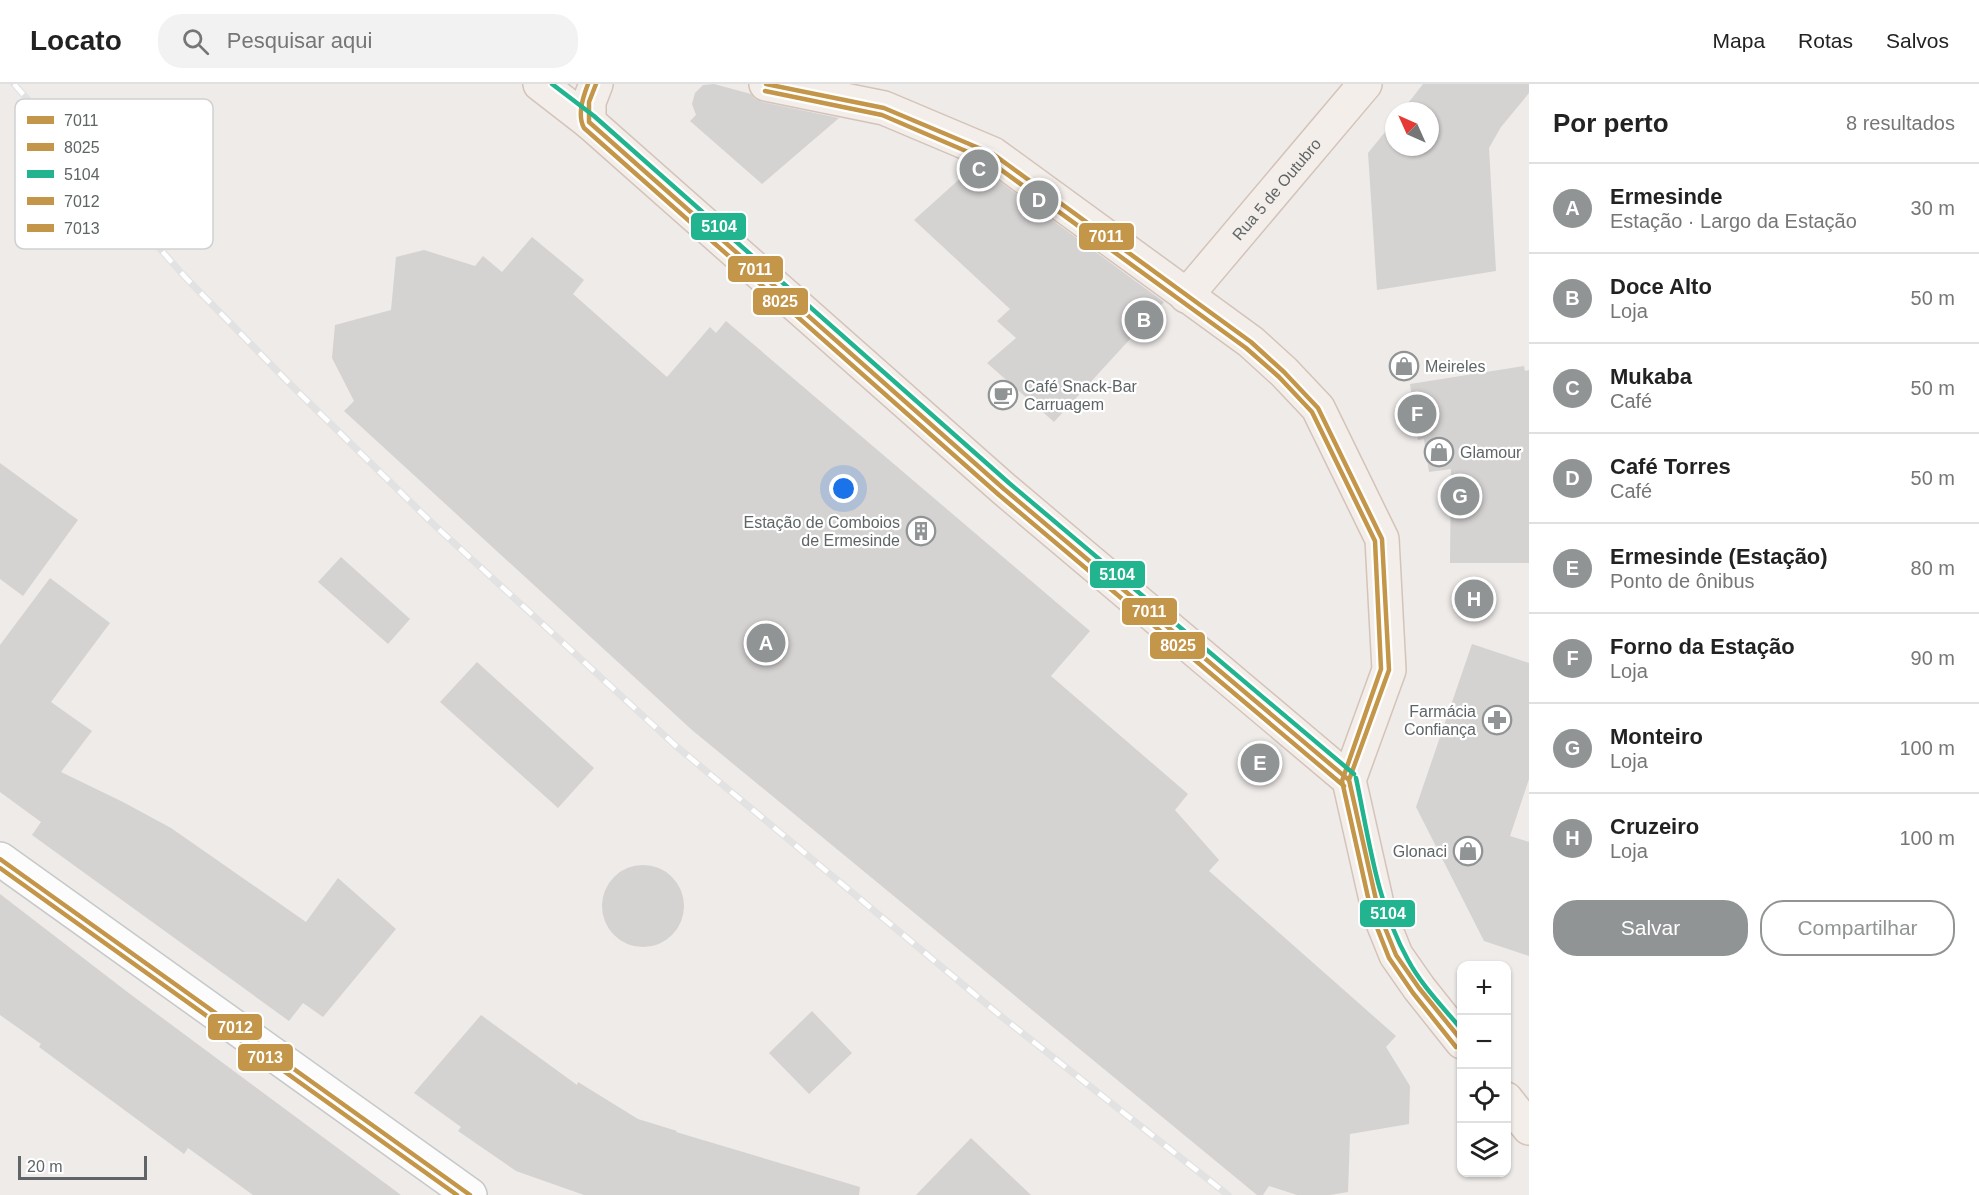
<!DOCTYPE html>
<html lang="pt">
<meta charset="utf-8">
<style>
:root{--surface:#fff;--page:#f2f2f2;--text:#222;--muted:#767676;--line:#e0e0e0;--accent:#919494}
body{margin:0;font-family:Helvetica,sans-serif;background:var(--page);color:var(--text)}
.controls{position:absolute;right:18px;bottom:18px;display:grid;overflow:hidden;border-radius:12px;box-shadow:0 2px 4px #0004}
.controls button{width:54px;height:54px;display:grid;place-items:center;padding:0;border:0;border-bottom:2px solid var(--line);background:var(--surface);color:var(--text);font:30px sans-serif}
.compass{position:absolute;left:1385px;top:18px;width:54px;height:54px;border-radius:50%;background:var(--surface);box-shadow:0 2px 4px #0004;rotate:315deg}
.scale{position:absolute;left:18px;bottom:15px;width:129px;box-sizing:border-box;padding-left:6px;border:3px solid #5f6567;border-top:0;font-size:16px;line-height:21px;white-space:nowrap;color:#5f6567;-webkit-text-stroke:4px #fff;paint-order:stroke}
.you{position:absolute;left:844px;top:405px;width:21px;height:21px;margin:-15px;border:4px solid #fff;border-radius:50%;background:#1a73e8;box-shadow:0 0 0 9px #1a73e833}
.badge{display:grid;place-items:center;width:39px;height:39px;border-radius:50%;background:var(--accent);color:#fff;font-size:20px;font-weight:700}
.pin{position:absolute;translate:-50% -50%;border:3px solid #fff;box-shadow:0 2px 6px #0006}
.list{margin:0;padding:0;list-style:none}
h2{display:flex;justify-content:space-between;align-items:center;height:78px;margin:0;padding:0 24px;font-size:26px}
h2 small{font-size:20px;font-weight:400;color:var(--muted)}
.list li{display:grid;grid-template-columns:39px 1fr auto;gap:18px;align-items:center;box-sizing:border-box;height:90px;padding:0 24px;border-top:2px solid var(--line)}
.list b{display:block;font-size:22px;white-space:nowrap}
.list p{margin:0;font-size:20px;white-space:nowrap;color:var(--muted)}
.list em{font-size:20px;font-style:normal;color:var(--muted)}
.actions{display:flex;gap:12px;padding:18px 24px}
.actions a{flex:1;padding:14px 0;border:2px solid var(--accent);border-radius:24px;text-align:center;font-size:21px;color:var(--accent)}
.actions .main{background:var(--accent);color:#fff}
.icon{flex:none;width:33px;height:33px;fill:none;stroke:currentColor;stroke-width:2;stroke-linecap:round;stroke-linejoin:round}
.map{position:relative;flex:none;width:1529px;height:1111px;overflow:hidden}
header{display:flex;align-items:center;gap:36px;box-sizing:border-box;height:84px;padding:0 30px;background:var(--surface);border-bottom:2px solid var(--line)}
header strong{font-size:28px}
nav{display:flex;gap:33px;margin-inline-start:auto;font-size:21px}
.search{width:420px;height:54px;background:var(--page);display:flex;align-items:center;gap:15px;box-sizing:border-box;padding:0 21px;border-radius:24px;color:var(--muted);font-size:22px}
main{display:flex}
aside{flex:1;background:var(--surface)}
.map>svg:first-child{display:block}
.building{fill:#d5d2d2}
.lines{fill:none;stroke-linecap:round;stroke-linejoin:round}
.minor-casing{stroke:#c7c8c8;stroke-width:36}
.major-casing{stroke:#d4c3b9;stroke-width:36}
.minor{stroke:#fcfcfc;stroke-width:33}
.major{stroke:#f3eee9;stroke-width:33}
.rail-casing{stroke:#e3e2e2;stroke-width:7}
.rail{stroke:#fff;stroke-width:4.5;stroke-dasharray:14;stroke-linecap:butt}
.bus-1-casing{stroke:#fff;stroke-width:9}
.bus-2-casing{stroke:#fff;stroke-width:9}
.bus-3-casing{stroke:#fff;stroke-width:9}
.bus-4-casing{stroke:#fff;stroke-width:9}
.bus-5-casing{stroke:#fff;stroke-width:9}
.bus-1{stroke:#c4964a;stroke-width:4.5}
.bus-2{stroke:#c4964a;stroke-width:4.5}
.bus-3{stroke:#21b48f;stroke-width:4.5}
.bus-4{stroke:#c4964a;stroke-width:4.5}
.bus-5{stroke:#c4964a;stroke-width:4.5}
.labels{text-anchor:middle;stroke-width:4.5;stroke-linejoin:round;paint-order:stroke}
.street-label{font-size:16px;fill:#5f6567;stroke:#fff}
.poi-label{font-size:16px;fill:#5f6567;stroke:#fff;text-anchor:start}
.key{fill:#fff;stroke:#cfd1d1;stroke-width:1.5}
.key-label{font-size:16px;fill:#5f6567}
.line-badge{stroke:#fff;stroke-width:2}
.badge-label{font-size:16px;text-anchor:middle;font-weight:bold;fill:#fff}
</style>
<header>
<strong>Locato</strong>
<div class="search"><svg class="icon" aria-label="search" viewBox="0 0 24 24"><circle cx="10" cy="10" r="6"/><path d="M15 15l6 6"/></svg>Pesquisar aqui</div>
<nav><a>Mapa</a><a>Rotas</a><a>Salvos</a></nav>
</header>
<main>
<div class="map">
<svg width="1529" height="1111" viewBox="0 0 1529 1111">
<rect width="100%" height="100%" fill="#eeebe9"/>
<path class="building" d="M714,0l37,10 3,4 8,4 77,16 -77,66 -72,-63 6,-6 -4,-11 3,-11 8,-8z
M1423,0h106v9l-28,34 -12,21 7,123 -119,19 -9,-137 26,-32v26h36v-36h-28z
M974,82l10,4 180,132 -110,120 -67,-59 29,-25 -19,-17 13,-12 -96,-89z
M532,153l52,43 -11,14 94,83 43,-50 6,6 10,-12 364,310 -39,45 137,118 -13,16 44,50 -10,11 187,165 -10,11 24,39 -1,38 -59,10 -2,58 -18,3h-33l-28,-9 -6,9h-6l-565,-465 -348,-319 10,-10 -22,-43 3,-33 56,-15 5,-53 28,-7 51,16 8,-10 19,16z
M1524,282l1,5 4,-1v193h-79l1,-94 -22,3 -5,-33 -6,1 -8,-56z
M0,379l78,57 -55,76 -23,-17z
M341,473l69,62 -22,25 -70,-62z
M50,494l60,45 -59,79 41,29 -31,41 62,30 48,26 135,94 32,-44 58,51 -73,88 -20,-14 -14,18 -257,-186 9,-13 -41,-30v-147z
M1472,560l57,19v116l-19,57 19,6v114l-45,-15 -68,-134z
M477,578l117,106 -36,40 -118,-106z
M602 822a41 41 0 1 1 82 0a41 41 0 1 1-82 0Z
M0,810l130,100 271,201h-148l-65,-47 -4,6 -145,-107 2,-3 -41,-29z
M812,927l40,42 -43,41 -40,-41z
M481,931l96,70 1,-3 60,37 39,12 -1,1 184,55 -1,8h-275l-68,-24 -58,-40 3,-4 -47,-34z
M971,1054l60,57h-115z"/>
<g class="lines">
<g class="minor-casing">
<path id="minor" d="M0,775l470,336"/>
</g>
<g class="major-casing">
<g id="major">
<path d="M540,0l49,38 415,367 345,291"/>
<path d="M766,0l118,24 109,46 258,188 33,30 34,36 64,131 7,131 -40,110 30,133 17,42 23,33 43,54"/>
<path d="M589,38v-20l7,-18"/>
<path id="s1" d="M1186,212l179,-212"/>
<path d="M1506,1015l23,29"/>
</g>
</g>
<use href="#minor" class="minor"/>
<use href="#major" class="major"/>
<g class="rail-casing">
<path id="rail" d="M14,0l171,193 106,108 140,137 245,224 326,271 226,178"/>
</g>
<use href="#rail" class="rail"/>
<g class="bus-1-casing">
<path id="bus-1" d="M596,0l-7,18v20l415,367 345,291
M766,0l118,24 109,46 258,188 33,30 34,36 64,131 7,131 -40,110 30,133 17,42 23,33 43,53"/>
</g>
<g class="bus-2-casing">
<path id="bus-2" d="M588,0c-5,13 -11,31 -4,44l415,367 345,291
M765,7l117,24 107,46 257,187 33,29 33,35 63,129 6,128 -39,112 30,134 17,43 24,35 43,54"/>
</g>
<g class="bus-3-casing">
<path id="bus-3" d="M552,0l42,32 415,367 345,291
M1356,694c13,61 21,127 52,182 14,26 35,47 54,70"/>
</g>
<g class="bus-4-casing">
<path id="bus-4" d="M0,775l470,336"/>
</g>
<g class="bus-5-casing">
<path id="bus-5" d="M0,784l457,327"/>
</g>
<use href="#bus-1" class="bus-1"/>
<use href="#bus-2" class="bus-2"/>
<use href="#bus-3" class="bus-3"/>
<use href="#bus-4" class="bus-4"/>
<use href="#bus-5" class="bus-5"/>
</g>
<defs>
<g id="shop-ring" transform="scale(1.5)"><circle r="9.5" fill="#fff" stroke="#919494" stroke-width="1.5"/><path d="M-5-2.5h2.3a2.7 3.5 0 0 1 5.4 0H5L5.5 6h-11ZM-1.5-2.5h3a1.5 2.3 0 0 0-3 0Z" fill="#919494"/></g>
<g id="cafe-ring" transform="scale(1.5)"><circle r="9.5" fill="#fff" stroke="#919494" stroke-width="1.5"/><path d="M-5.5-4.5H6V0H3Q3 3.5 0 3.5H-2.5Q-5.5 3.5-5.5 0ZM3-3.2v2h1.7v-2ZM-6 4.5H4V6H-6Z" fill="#919494"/></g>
<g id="building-ring" transform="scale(1.5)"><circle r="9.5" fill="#fff" stroke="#919494" stroke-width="1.5"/><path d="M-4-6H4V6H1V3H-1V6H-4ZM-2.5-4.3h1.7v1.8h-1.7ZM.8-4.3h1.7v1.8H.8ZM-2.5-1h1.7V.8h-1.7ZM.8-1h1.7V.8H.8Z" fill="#919494"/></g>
<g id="pharmacy-ring" transform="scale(1.5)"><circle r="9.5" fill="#fff" stroke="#919494" stroke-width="1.5"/><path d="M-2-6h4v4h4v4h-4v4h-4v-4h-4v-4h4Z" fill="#919494"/></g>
</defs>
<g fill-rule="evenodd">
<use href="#shop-ring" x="1404" y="282"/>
<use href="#cafe-ring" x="1003" y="311"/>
<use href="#shop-ring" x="1439" y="368"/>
<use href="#building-ring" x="921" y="447"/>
<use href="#pharmacy-ring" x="1497" y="636"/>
<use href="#shop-ring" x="1468" y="767"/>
</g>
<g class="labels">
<g class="street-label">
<text dy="6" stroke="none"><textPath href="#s1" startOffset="140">Rua 5 de Outubro</textPath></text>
</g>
<g class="poi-label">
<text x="1425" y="288">Meireles</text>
<text x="1024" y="308">Café Snack-Bar<tspan x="1024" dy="18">Carruagem</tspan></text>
<text x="1460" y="374">Glamour</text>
<text x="900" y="444" text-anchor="end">Estação de Comboios<tspan x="900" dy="18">de Ermesinde</tspan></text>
<text x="1476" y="633" text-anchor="end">Farmácia<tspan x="1476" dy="18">Confiança</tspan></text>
<text x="1447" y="773" text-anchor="end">Glonaci</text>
</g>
</g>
<rect x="15" y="15" width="198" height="150" rx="9" class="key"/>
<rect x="27" y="32" width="27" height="8" fill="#c4964a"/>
<rect x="27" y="59" width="27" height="8" fill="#c4964a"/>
<rect x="27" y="86" width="27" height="8" fill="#21b48f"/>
<rect x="27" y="113" width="27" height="8" fill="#c4964a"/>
<rect x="27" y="140" width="27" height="8" fill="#c4964a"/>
<g class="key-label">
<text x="64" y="42">7011</text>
<text x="64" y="69">8025</text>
<text x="64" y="96">5104</text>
<text x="64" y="123">7012</text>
<text x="64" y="150">7013</text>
</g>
<g class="line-badge">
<rect x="690" y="128" width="57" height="29" rx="6" fill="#21b48f"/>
<rect x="1078" y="138" width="57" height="29" rx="6" fill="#c4964a"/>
<rect x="727" y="171" width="57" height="28" rx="6" fill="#c4964a"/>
<rect x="752" y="203" width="57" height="29" rx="6" fill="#c4964a"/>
<rect x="1089" y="476" width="57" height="29" rx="6" fill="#21b48f"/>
<rect x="1121" y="513" width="57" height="29" rx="6" fill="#c4964a"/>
<rect x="1149" y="547" width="57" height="29" rx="6" fill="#c4964a"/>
<rect x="1359" y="815" width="57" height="29" rx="6" fill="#21b48f"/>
<rect x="207" y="929" width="56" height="28" rx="6" fill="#c4964a"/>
<rect x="237" y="959" width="57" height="29" rx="6" fill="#c4964a"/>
</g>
<g class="badge-label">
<text x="719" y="148">5104</text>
<text x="1106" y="158">7011</text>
<text x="755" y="191">7011</text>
<text x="780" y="223">8025</text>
<text x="1117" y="496">5104</text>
<text x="1149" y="533">7011</text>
<text x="1178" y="567">8025</text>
<text x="1388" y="835">5104</text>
<text x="235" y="949">7012</text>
<text x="265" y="979">7013</text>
</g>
</svg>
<div class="controls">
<button>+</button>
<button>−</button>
<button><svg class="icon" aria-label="locate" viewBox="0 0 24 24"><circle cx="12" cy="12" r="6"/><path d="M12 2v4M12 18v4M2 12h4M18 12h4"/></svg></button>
<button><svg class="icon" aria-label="layers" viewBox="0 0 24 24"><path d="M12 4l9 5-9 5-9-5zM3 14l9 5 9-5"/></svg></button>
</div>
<svg class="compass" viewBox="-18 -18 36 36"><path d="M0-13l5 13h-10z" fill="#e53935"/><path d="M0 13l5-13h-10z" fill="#767676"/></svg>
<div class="scale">20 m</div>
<div class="you"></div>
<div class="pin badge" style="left:766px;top:559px">A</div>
<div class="pin badge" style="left:1144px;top:236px">B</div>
<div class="pin badge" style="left:979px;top:85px">C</div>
<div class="pin badge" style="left:1039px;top:116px">D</div>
<div class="pin badge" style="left:1260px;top:679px">E</div>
<div class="pin badge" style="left:1417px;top:330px">F</div>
<div class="pin badge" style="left:1460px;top:412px">G</div>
<div class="pin badge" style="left:1474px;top:515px">H</div>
</div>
<aside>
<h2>Por perto<small>8 resultados</small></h2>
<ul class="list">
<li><span class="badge">A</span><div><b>Ermesinde</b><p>Estação · Largo da Estação</p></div><em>30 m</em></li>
<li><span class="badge">B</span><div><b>Doce Alto</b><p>Loja</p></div><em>50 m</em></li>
<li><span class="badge">C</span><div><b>Mukaba</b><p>Café</p></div><em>50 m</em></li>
<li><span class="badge">D</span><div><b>Café Torres</b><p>Café</p></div><em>50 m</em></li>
<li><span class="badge">E</span><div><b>Ermesinde (Estação)</b><p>Ponto de ônibus</p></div><em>80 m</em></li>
<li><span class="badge">F</span><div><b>Forno da Estação</b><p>Loja</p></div><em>90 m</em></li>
<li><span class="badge">G</span><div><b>Monteiro</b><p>Loja</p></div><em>100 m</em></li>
<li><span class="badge">H</span><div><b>Cruzeiro</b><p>Loja</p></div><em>100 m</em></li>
</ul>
<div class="actions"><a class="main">Salvar</a><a>Compartilhar</a></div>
</aside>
</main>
